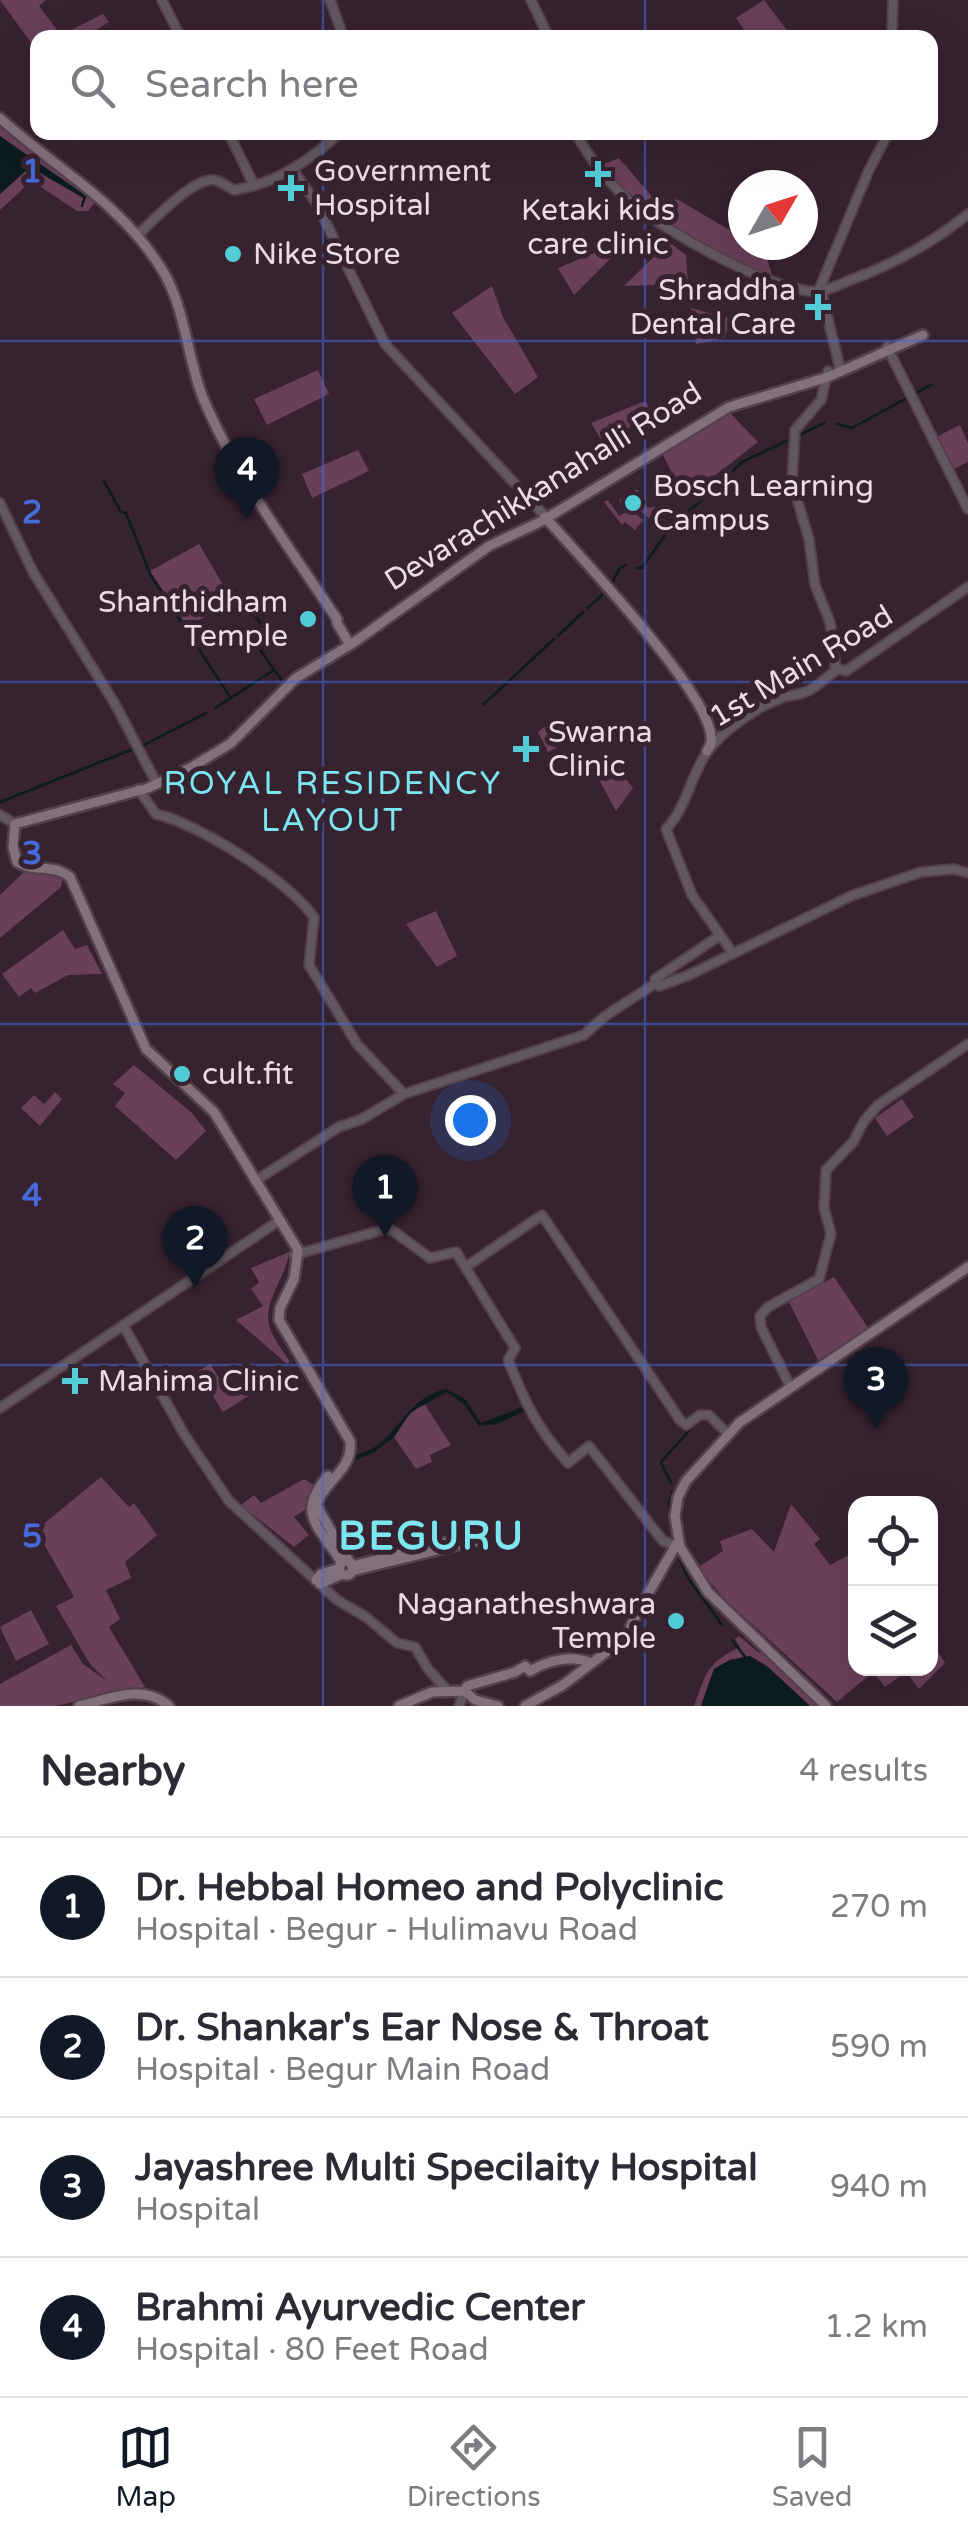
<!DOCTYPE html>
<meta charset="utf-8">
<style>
:root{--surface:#fff;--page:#f2f2f3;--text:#2b2b33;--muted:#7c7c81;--line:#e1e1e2;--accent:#111827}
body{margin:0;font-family:"Varela Round",sans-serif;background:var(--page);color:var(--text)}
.controls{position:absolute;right:30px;bottom:30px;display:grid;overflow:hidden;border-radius:20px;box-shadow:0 10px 40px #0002}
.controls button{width:90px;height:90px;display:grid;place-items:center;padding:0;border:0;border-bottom:2px solid var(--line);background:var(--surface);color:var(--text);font:50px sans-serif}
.compass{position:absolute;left:728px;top:170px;width:90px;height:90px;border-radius:50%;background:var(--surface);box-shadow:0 10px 40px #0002;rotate:51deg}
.you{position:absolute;left:470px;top:1120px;width:35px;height:35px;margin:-25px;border:8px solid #fff;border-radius:50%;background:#1a73e8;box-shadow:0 0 0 15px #1a73e833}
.badge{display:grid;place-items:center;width:65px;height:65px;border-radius:50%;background:var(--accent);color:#fff;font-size:32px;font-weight:700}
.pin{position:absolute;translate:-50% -82px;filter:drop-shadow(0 2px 5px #0008)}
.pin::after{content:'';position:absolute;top:52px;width:35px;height:30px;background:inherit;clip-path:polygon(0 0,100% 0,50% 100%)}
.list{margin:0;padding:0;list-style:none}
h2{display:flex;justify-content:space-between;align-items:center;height:130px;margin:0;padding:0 40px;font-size:42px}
h2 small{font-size:32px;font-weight:400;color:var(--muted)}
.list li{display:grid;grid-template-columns:65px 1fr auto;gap:30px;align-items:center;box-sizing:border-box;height:140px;padding:0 40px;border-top:2px solid var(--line)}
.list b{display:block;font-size:38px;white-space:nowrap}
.list p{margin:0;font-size:32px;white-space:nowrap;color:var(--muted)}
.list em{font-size:32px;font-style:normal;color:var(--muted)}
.icon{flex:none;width:55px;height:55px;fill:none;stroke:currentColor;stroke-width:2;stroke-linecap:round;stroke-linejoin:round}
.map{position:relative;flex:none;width:968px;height:1706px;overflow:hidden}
.search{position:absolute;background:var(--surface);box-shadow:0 10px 40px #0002;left:30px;right:30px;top:30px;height:110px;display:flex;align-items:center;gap:25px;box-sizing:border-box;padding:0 35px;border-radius:20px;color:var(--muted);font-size:38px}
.sheet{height:690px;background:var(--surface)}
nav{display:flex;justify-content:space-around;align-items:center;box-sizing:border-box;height:140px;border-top:2px solid var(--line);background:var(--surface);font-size:28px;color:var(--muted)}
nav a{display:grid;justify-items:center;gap:5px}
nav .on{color:var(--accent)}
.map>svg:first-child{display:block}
.green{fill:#693f59}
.water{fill:#0c1c1e}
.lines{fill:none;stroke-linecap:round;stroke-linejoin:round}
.stream{stroke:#0c1c1e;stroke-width:2.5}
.tertiary-casing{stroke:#54404c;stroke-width:12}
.secondary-casing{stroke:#54404c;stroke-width:14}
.tertiary{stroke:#62575e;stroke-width:8}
.secondary{stroke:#82707a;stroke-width:9}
.grid{fill:none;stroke:#466ada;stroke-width:2.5;stroke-opacity:0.55}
.poi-dot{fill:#52ccd6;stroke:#37222f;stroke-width:4}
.labels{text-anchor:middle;stroke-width:10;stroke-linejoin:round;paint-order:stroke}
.poi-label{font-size:30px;fill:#ebdce4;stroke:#37222f;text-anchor:start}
.street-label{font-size:30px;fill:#ebdce4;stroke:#37222f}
.neighbourhood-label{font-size:32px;letter-spacing:2.5px;fill:#7be6ef;stroke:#37222f}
.district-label{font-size:40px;font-weight:bold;letter-spacing:2.5px;fill:#7be6ef;stroke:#37222f}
.grid-label{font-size:32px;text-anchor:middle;font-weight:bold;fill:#466ada;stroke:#37222f;stroke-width:10;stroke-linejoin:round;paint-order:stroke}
</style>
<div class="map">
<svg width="968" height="1706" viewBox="0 0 968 1706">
<rect width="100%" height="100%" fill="#37222f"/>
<path class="green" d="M0,0h46l-7,6 22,29 42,-21 6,8 -16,10 3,5 -58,1 -1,13z
M764,0l23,30 -18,7h-20l-13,-19z
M0,125l97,75 -9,11h-11l-42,-28 -10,4 -25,23v-16l30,-27 53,31 2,-3 -75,-49 -10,-10z
M619,158l35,41 7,-2 9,6 7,-4 66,39v7l21,2 9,32 -64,-31 -61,-36 -49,-46z
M669,242l17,13 2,29 -64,2z
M604,249l8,8 -38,38 -16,-27z
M492,286l11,31 35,60 -23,17 -63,-81z
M691,308l41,11 -8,19 -28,6z
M318,370l11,24 -62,31 -13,-26z
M645,401l7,12 -48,31 -13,-21z
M729,412l29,30 -73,57 -22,-44z
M960,425l8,18v19l-19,9 -17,-32z
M358,450l11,21 -57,27 -10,-24z
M637,489l11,19 9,-2 -8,12 -10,-8 -3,4 7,6 -8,10 -10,-8 -3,3 -18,-23 4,-2 11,16 7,-4 -7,-12z
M199,544l33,56 -44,27 -38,-56z
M557,716l18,23 -27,13 -10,-20z
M614,764l19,24 -17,23 -20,-37z
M44,869l14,4 4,7 -1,7 -61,51v-43l25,-24z
M436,911l21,45 -20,11 -31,-43z
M63,930l12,19 12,-4 15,29 -34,1 -33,18 -4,-5 -12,9 -17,-23z
M134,1065l58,48 14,18 -30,29 -61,-54 10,-13 -12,-9z
M55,1092l7,7 -22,27 -19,-18 13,-13 10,9z
M902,1099l12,18 -27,19 -12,-18z
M289,1252c-2,24 -26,49 -20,73 3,13 14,25 21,37l-3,2 -51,-44 27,-14 -12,-17 8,-7 -8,-14z
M834,1277l35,52 -50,33 -30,-60z
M210,1364l17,26h5l15,-9 8,11 -32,20 -22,-35 -4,2 -4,-5z
M424,1403l27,42 -21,10 2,7 -16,7 -22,-32 11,-19z
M101,1477l28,30 5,-4 23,32 -32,27 6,16 -25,12 14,29 -11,8 36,60 -90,19h-55v-22l71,-39 12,19 24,17 -17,-17 -34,-58 18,-9 -38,-67z
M304,1479l10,6 -8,24 -12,8 15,18 -15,12 -53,-42 13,-10 7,8z
M791,1504l29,35 -6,5 16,21 25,-13 1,116h74l1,-27 14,22 -26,26 -13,-17 -21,15 -12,-15 -36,30 -109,-100 -31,-34 26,-17 -3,-10 32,-12 22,23z
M31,1610l18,34 -33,17 -16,-34z
M739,1636l20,17 4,-3 60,56h-13l-42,-39 -18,-11 -20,4 -16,9 -13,37h-7c13,-34 12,-43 46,-59l-5,-8z"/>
<path class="water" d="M0,136l85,59 -1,3 -54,-31 -30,27z
M446,1389l19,10 16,24 42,-16 2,4 -28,13 -18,2 -14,-21 -18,-13 -36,20 -17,25 -19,15 -22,9 1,-6c44,-7 45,-55 92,-66z
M750,1656l18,11 42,39h-109l13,-37 16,-9z"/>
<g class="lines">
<path class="stream" d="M82,206l3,-10
M916,393l15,-8
M837,424l15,4 53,-29
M800,435l24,-12
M104,481l17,31 5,1 25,63 79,121
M637,568h5l30,-43 39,-32 31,-31 47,-22
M612,583l8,-15 6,-3
M235,589l32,43
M588,608l14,-13
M269,636l-10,12 15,22
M558,636l25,-24
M484,704l70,-65
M215,708l59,-38 7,9
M144,745l62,-32
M0,802l133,-53
M671,1483l-10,-21 28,-31
M672,1492l-3,12 5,36
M677,1553l11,25 34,47
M732,1640l14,18"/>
<g class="tertiary-casing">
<path id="tertiary" d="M162,0l19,38
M330,0l14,38
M531,0l18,38
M892,38l1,-38
M228,132l26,53
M575,132c15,27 34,52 58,72 30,26 147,92 186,87 10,-1 20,-6 29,-10 44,-16 83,-37 120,-67
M292,169l25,35 68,140 159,171
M137,236c15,-15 53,-55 74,-56 7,-1 16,7 23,10 42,-6 76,-30 107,-58
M887,347l81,162
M828,371l-7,29 -26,30 -3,52 17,57 6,46 15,37 6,48
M841,372l-21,-85 49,-117 20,-38
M0,503l33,69 82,132 42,80
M138,789l18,25c39,8 137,69 158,104l-5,47 48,79 47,50
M0,815l15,9
M719,936l-64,43 4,7 30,-11 162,-79 70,-24 33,-3 14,4
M732,952l-40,-57 -26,-66c21,-22 24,-52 41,-77 16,-22 51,-46 77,-55 8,-2 16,-2 23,-6 13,-5 20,-16 32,-22l7,2 122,-84
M255,1181l84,-54 23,-8 42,-25 180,-59 21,-19 51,-33
M294,1255l95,-27 41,30 26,-6 59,96 -7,12c19,46 27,65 60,103l21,-17 74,95 14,5
M467,1266l75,-51 138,205 6,5 14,-10h9l19,19
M123,1325l61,109 45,67 108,99 29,17 31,26 18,4 13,22 20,22
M791,1388l-30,-61 -1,-11 8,-9 51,-28 12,-45 -7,-26 2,-38 27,-28 11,-21 14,-16 90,-61
M0,1408l280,-188
M459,1706l6,-15"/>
</g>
<g class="secondary-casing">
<path id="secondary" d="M0,118c56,51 119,83 161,150 25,40 25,87 42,130 33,78 87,151 134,221v4l13,22
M545,517c35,40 162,173 166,219 1,8 -1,9 -4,15
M328,1476c-33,38 -9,50 14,87
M339 1568a7 7 0 1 1 14 0a7 7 0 1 1-14 0Z
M350,1563l-34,-58c8,-24 38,-36 34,-64l-71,-121 1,-12 14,-29 4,-29 -84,-138 -68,-63 -76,-172c-17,-14 -36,-4 -53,-15l-4,-15 2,-23 133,-36 44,-21 39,-24 65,-65 57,-35 136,-97 53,-25 187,-114 99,-30 95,-42
M352,1571l142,-35 -2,-5 -140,35
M316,1580l5,-6 19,-6
M320,1584l22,-10
M465,1691l2,-5 48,-14 10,-6 5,5c17,-10 42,-17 60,-8
M465,1691l10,9 23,6
M79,1706c31,-7 63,-23 90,0
M399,1706l33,-14 33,-1
M525,1706l38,-21 63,-48 11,-24 40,-70
M826,1706l-118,-114 -28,-45 -5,-31 3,-19 8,-16 54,-59 228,-155"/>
</g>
<use href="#tertiary" class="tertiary"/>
<use href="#secondary" class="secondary"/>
</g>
<path class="grid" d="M323,0v38M645,0v38M323,132v1574M645,132v1574M0,341h968M0,682h968M0,1024h968M0,1365h968"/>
<g class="poi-dot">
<path d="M593 159h10v10h10v10h-10v10h-10v-10h-10v-10h10z"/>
<path d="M286 173h10v10h10v10h-10v10h-10v-10h-10v-10h10z"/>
<circle cx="233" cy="254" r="10"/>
<path d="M813 292h10v10h10v10h-10v10h-10v-10h-10v-10h10z"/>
<circle cx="633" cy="503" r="10"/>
<circle cx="308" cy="619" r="10"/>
<path d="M521 734h10v10h10v10h-10v10h-10v-10h-10v-10h10z"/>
<circle cx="182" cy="1074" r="10"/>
<path d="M70 1366h10v10h10v10h-10v10h-10v-10h-10v-10h10z"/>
<circle cx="676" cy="1621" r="10"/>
</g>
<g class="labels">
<g class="poi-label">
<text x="314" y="181">Government<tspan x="314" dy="34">Hospital</tspan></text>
<text x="598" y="220" text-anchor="middle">Ketaki kids<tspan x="598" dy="34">care clinic</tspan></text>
<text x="253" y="264">Nike Store</text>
<text x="796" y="300" text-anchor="end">Shraddha<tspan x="796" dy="34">Dental Care</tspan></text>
<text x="653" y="496">Bosch Learning<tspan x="653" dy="34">Campus</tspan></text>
<text x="288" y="612" text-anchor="end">Shanthidham<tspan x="288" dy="34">Temple</tspan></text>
<text x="548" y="742">Swarna<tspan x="548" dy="34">Clinic</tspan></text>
<text x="202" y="1084">cult.fit</text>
<text x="98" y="1391">Mahima Clinic</text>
<text x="656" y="1614" text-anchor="end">Naganatheshwara<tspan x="656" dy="34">Temple</tspan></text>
</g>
<g class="street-label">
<text transform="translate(543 486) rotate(-32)" y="10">Devarachikkanahalli Road</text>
<text transform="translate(801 666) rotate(-31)" y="10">1st Main Road</text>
</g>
<g class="neighbourhood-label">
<text x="333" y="794">ROYAL RESIDENCY<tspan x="333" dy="37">LAYOUT</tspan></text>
</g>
<g class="district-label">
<text x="432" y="1549">BEGURU</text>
</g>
</g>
<g class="grid-label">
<text x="32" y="182">1</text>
<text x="32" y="523">2</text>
<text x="32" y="864">3</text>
<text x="32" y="1206">4</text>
<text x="32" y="1547">5</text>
</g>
</svg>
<div class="controls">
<button><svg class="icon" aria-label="locate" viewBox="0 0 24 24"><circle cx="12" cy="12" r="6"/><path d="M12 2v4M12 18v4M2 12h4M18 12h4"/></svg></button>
<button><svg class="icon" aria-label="layers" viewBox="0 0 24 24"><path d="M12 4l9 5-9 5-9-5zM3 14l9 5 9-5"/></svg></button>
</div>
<svg class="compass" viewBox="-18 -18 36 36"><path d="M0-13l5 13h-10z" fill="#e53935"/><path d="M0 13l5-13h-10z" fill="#7c7c81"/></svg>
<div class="you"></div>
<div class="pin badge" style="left:385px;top:1237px">1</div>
<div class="pin badge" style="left:195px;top:1288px">2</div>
<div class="pin badge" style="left:876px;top:1429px">3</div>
<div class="pin badge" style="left:247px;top:519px">4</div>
<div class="search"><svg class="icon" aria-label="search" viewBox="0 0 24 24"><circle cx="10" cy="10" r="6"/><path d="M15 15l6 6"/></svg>Search here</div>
</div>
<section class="sheet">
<h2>Nearby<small>4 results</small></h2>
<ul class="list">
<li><span class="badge">1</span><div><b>Dr. Hebbal Homeo and Polyclinic</b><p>Hospital · Begur - Hulimavu Road</p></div><em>270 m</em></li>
<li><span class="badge">2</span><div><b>Dr. Shankar's Ear Nose &amp; Throat</b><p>Hospital · Begur Main Road</p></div><em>590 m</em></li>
<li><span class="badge">3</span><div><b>Jayashree Multi Specilaity Hospital</b><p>Hospital</p></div><em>940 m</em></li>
<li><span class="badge">4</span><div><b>Brahmi Ayurvedic Center</b><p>Hospital · 80 Feet Road</p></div><em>1.2 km</em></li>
</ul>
</section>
<nav>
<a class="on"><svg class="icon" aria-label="map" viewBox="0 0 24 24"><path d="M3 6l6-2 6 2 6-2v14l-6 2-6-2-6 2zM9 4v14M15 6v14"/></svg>Map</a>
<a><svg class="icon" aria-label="directions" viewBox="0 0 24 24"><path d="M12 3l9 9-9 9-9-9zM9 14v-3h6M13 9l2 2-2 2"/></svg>Directions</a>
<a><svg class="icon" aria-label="saved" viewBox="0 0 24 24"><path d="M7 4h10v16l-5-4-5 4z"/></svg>Saved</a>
</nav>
